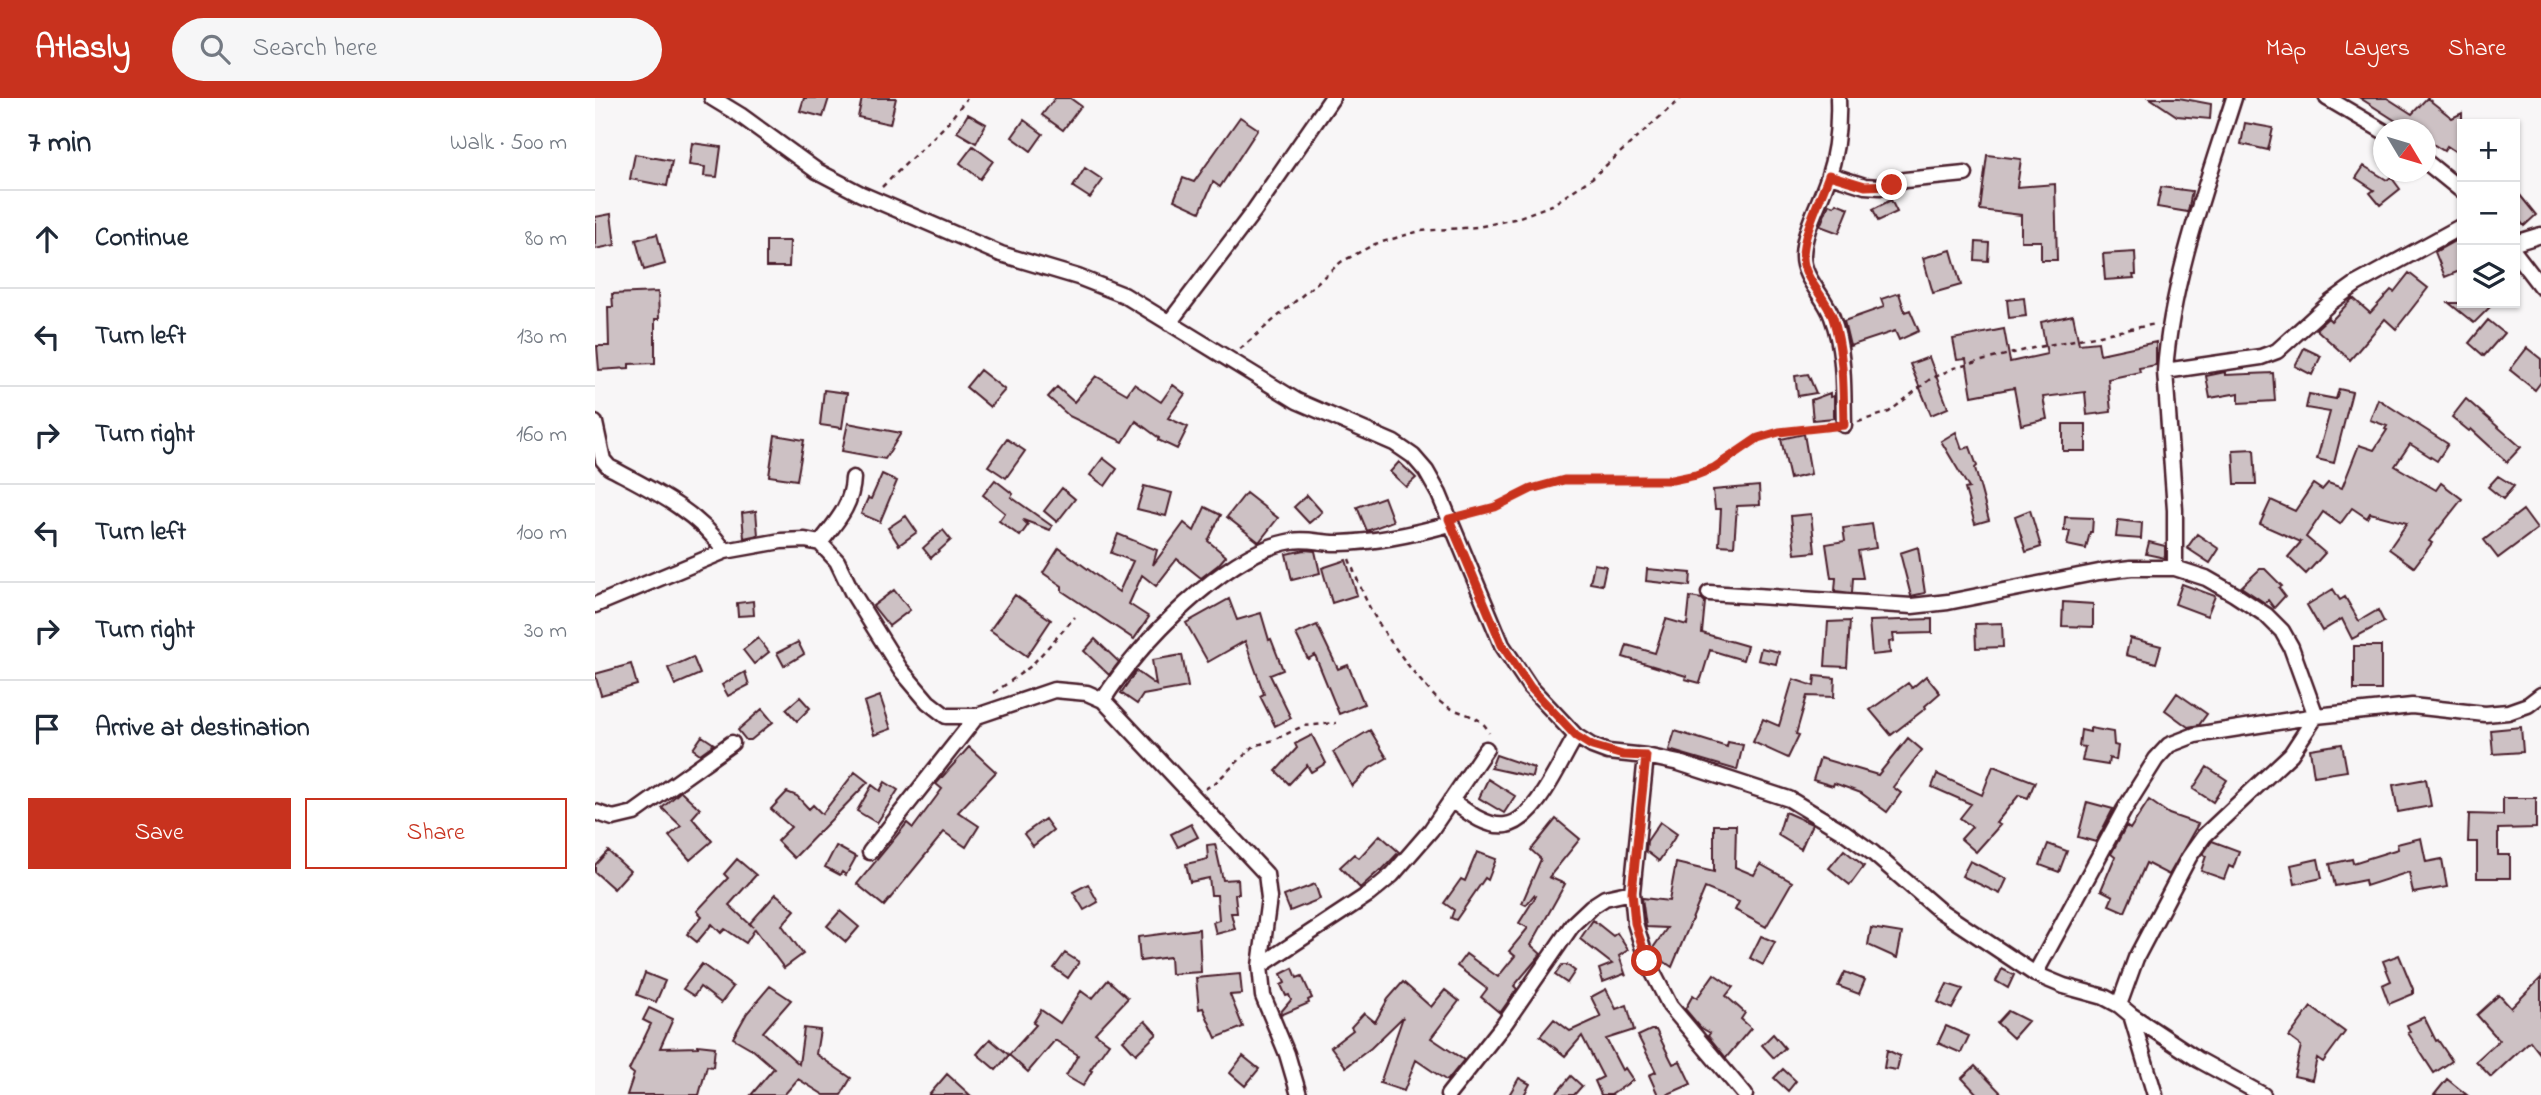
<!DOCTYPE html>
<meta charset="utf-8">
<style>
:root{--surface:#fff;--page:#f6f6f7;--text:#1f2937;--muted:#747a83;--line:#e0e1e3;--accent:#c8321e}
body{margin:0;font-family:"Indie Flower",sans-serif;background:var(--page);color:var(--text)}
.controls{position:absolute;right:21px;top:21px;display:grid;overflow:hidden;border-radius:0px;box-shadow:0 2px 5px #0004}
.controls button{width:63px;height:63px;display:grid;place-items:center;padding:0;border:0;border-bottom:2px solid var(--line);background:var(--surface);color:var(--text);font:35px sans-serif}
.compass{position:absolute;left:1778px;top:21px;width:63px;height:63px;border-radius:50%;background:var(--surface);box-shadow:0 2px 5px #0004;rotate:128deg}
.stop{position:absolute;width:21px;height:21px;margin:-16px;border:5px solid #c8321e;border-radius:50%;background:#fff}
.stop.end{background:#c8321e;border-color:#fff;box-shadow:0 2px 7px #0008}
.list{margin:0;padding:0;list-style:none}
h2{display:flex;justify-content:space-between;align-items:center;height:91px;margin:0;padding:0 28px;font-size:30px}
h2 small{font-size:23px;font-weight:400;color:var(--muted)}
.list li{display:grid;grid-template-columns:46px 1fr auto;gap:21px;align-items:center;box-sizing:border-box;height:98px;padding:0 28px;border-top:2px solid var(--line)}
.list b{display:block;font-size:26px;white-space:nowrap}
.list em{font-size:23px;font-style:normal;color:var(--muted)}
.actions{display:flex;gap:14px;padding:21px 28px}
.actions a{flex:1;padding:16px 0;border:2px solid var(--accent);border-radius:0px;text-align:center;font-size:24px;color:var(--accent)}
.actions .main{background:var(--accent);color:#fff}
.icon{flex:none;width:38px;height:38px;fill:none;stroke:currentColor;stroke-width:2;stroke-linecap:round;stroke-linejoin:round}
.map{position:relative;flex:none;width:1946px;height:997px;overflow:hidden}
header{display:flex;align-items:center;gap:42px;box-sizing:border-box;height:98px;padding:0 35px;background:var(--accent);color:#fff}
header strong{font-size:33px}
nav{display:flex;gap:38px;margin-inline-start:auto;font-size:24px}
.search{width:490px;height:63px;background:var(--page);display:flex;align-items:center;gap:18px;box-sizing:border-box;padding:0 24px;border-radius:38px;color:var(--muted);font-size:26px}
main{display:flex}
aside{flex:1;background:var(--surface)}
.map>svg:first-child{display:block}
.building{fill:#cdc1c4;stroke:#4a1f2b;stroke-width:2}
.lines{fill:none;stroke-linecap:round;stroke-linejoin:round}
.street-casing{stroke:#4a1f2b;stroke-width:19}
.path{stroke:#4a1f2b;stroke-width:2.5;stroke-dasharray:5 5;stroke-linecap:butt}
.street{stroke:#fff;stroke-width:14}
.route{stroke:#c8321e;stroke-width:9}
</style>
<header>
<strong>Atlasly</strong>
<div class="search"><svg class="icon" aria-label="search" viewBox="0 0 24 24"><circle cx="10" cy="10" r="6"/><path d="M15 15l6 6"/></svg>Search here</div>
<nav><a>Map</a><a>Layers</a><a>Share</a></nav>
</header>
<main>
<aside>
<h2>7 min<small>Walk · 500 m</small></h2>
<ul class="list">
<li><svg class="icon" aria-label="ahead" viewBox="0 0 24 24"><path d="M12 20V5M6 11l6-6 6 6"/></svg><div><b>Continue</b></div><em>80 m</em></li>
<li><svg class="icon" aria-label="left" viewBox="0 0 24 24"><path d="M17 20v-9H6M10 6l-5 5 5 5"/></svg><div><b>Turn left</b></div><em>130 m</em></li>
<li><svg class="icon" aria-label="right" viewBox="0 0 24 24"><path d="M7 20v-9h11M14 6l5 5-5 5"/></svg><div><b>Turn right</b></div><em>160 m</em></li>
<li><svg class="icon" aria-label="left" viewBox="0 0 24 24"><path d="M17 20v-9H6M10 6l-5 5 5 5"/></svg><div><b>Turn left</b></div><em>100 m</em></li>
<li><svg class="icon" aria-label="right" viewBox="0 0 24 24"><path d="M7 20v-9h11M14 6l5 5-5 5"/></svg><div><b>Turn right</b></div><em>30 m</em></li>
<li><svg class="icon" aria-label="arrive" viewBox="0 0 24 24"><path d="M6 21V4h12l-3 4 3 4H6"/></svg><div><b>Arrive at destination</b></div></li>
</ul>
<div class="actions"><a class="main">Save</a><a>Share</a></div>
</aside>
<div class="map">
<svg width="1946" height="997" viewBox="0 0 1946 997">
<rect width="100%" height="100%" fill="#f8f6f7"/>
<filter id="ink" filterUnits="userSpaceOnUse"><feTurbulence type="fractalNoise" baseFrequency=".0143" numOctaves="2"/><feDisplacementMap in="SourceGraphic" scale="14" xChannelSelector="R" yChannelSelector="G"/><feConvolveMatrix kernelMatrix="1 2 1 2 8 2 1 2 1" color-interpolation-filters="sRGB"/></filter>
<g filter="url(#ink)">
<path class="building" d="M209,0h25l-6,19 -23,-6z
M267,0h34l-6,26 -32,-7z
M460,0h15l11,8 -18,24 -21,-15z
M1555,0h29l32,6 -1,15 -33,-3z
M1765,0h27l25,16 15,-16 25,20 10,-5v43l-15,-10 -3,5 -19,-12v-9h-15z
M373,16l18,10 -10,19 -19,-11z
M645,19l18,12 -38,58 -7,-5 -13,30 -26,-12 9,-22 11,4z
M429,22l19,14 -12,17 -19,-14z
M1650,25l28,5 -5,22 -27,-6z
M97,45l29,4 -4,30 -13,-1 1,-9 -16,-2z
M378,48l20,15 -13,18 -20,-16z
M40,56l37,7 -5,25 -37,-7z
M1392,57l34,4 -4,28 38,-3 2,76h-16v-19h-20v-26l-41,-5z
M1769,68l23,14 4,-3 9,12 -20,16 -10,-12 4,-3 -18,-12z
M490,70l18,12 -13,18 -17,-11z
M1566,89l31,4 -4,21 -31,-5z
M1920,91l21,26 -12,11 -9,-11z
M1296,102l6,12 -19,9 -5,-12z
M1241,105l13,5 -10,25 -19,-7 9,-22 5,2z
M16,116l4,31 -20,4v-32z
M62,136l8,30 -21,6 -8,-30z
M1867,139v33l-17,7 -10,-25z
M171,143h24l-1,26h-23z
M1381,144l13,1 -1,18 -13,-1z
M1356,152l10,35 -28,8 -10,-35z
M1540,154l1,23h-3l1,3 -29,2 -2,-26z
M1814,175l19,15 -32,41 -11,-10 -35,41 -34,-31 12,-11 3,3 22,-23 17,15 21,-23 3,2z
M63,194l1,27h-4v44l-26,1v4l-30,2 -2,-24h12l-1,-39h5l-1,-13z
M1304,195l6,19 5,-2 9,21 -20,9 -4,-9 -45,15 -6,-25 40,-14 -3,-8z
M1429,200l2,18 -17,2 -2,-18z
M1854,205h45l-20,20z
M1478,217l6,29 19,-2 2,12 56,-12v23l-17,3 1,4 -32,7 3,33 -24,3 -2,-23 -42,5 4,22 -26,6 -7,-37 -42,8 -6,-37 -9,1 -4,-21 51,-10 6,33 37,-8 -6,-32z
M1893,222l16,13 -20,23 -15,-13z
M1709,250l17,8 -9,19 -17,-9z
M1932,250l14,11v23l-6,8 -25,-20z
M1334,259l19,51 -17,7 -21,-51z
M385,272l25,20 -15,17 -24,-20z
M1630,274v3l48,-2 2,28 -36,2v-10l-29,5 -4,-22z
M1213,276l8,19 -18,3 -3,-20z
M501,278l31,18 7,-10 27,18 12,-17 12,9 -17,24 20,9 -11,22 -19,-9 1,-2 -23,-17 -13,21 -54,-26 -21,-19 9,-10 17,15z
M1744,291l13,3 -18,71 -17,-4 13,-47 -24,-4 3,-14 27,5z
M229,292l23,3 -5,35 -22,-3z
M1235,295v4l4,-1v22l-21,2 -2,-20z
M1783,301l70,45 -11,17 -27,-17 -15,22 41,24 5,-7 21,16 -33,42 3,2 -18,24 -25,-18 18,-26 -37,-10 -3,5 -15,-10 -12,16 -17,-12 -17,25 19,16 -19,21 -18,-17 13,-15 -41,-18 11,-24 24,11 18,-27 9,6 6,-7 14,5 17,-43 15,5 13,-20 -2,-1 2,-3 -17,-6z
M1871,301l55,48 -14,15 -36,-33 -2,2 -17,-14z
M253,325l53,10 -16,26 -43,-8z
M1468,326h23v27h-23z
M1361,334l6,17 8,-2 7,19 -2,2 14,52 -14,4 -10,-35 4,-1 -28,-47z
M1209,336l7,40 -21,5 -9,-40z
M180,337l29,5 -7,40 -28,-4z
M412,341l18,12 -19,27 -18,-12z
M1659,351l2,35h-21l-2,-34z
M508,360l14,11 -12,17 -15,-11z
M804,364l17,16 -10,9 -16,-15z
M287,376l15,7 -17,41 -19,-8 7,-16 3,1z
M1903,378l16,10 -11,13 -15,-12z
M400,382l18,14 -2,3 41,29 -2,4 -27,-10 5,5 -8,11 -21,-15 6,-8 -22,-18z
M549,388l28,7 -6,23 -29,-7z
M1164,388l1,19 -23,1 -3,40 -15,-1 2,-36h-6l-2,-19z
M467,390l13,11 -18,23 -13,-11z
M651,395l32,25 -19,24 -32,-25z
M712,397l15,17 -13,11 -15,-16z
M789,399l9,24 -26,10 -10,-24z
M610,409l16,8 -13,26 18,15 -8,9 -17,13 -24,-19 -21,27 -14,-11 -13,29 20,13 -15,22 -72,-48v-5l-19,-13 16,-25 60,44 14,-31 -22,-8 7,-19 39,16 -4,15 31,-42 10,8z
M1435,412l11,37 -15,5 -11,-36z
M1928,412l14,19 -39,29 -14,-18z
M161,413l2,24 -14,3 -2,-25z
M1216,416l4,38 -20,2 -4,-38z
M311,418l11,16 -18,13 -11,-17z
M1470,419l28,1 -1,14h-2l-4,17 -19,-4 3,-14h-6z
M1523,422l24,3 -1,16 -25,-2z
M1277,426l4,24 -18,3 5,27h-10l-1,15 -17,-2 1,-13h-5l-5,-34 19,-3 -2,-13z
M348,432l8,10 -20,18 -8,-10z
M1602,436l22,15 -9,14 -23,-15z
M1554,444l16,4v12l-19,-4z
M1323,449l7,46 -14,3 -11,-43z
M710,452l10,1 5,22 -28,7 -6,-26z
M751,462l11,35 -25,8 -10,-35z
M999,466l12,2 -4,19 -12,-2z
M1052,471l44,4 -1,13 -44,-5z
M1665,471h5l17,17 -3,2 6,8 -11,12 -6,-8 -3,3 -24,-16z
M1587,486l33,12 -8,20 -32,-12z
M1738,491l7,11 5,-3 14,24 19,-11 6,12 -32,17 -10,-20 -20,12 -15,-26z
M299,492l16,20 -21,16 -16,-20z
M420,497l36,25 -24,36 -37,-26z
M1095,499l12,2 3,3 -3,31 45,13 -4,14 -33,-10 -10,33 -15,-4 1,-3 -63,-19 4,-12 28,8 11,-34 21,6z
M634,501l8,21 24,-7 8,27 2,-1 12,31 -13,5 21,43 -16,8 -15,-30 4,-2 -19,-53 -37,21 -22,-39z
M158,503l1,14 -16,1 -1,-13z
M1468,504l30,2v23l-31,-1z
M1337,521v14l-39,1 1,7 -5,1 1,11 -18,2 -3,-34z
M1255,523l-3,46 -22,-1 3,-44z
M1407,525l1,24 -27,1 -1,-24z
M722,527l21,44 10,-4 16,39 -25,10 -24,-59 -7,4 -12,-25z
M163,540l11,14 -15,12 -11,-14z
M1535,540l31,8 -5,17 -30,-8z
M500,541l24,23 -10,13 -25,-24z
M203,544l6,12 -20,12 -7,-13z
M1759,548h27v44h-27z
M1166,550l18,4 -3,12 -18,-4z
M587,557l6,32 -45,8 -6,9 -16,-11 15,-22 20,14 -4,-25z
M98,559l7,17 -25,11 -7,-17z
M36,566l6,21 -36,10 -6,-21z
M150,574l4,13 -21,11 -6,-11z
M1220,578l20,2 -1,19 -27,-1 -11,38 3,1 -11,23 -35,-16 10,-23 16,7 14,-47 21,7z
M1331,578l14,17 -15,13 1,2 -35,27 -21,-25 38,-27 4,5z
M1582,595l30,21 -8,11 -11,2 -23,-17z
M285,598l11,33 -17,6 -10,-33z
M205,599l10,11 -13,13 -11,-12z
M167,611l11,13 -22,18h-5l-8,-10z
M1926,629l2,25 -30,2 -2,-24z
M1495,630l23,4 1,13 4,1 -2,14 -7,-2 -1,7 -26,-4 3,-14 -6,-1 2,-16 9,2z
M775,632l17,28 -17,10 -18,18 -19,-34z
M1080,633l52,16 1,-5 15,3 -6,25 -68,-20z
M717,637l14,28 -15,9 -4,-7 -18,19 -13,-13 21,-23 -2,-4z
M107,638l12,8 -14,10 -7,-5z
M1313,640l14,12 -29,37 8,6 -14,19 -26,-19 -27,-10 -1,3 -20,-6 7,-22 58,17z
M1747,646l5,27 -33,5 -4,-27z
M374,649l27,25 -38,40 21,14 -13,21 -22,-15 -60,74 -27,-22 50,-61 6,5 29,-39 -6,-5z
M901,657l38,13 -2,9 -41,-9z
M1398,668l42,16 -7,16 -9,-3 -23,28 4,2 -24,27 -15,-13 11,-12 -12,-9 11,-14 -39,-17 5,-13 45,21z
M1612,669l20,13 -14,22 -20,-13z
M260,674l13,10 -74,76 -17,-17 14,-14 -20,-18 16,-17 10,4 12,13 4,-4 9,9z
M893,681l27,17 -11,17 -25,-15z
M1831,681l5,27 -33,6 -5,-27z
M290,684l13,8 -21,33 -20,-12 15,-26 8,6z
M86,693l19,18 -8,9 20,23 -22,19 -21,-24 12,-10 -19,-18z
M1908,700h33v30l-38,1v26h12v23h-33v-36h-9l1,-28 34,1z
M1554,702l20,14 29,10 -29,51 -23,-12 -21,49 -16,-7 4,-9 -12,-6 14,-33 -4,-3 15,-28 4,3z
M1492,704l26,7 -17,33 -18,-5z
M1190,714l27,12 -11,25 -23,-14z
M450,721l8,11 -20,16 -9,-12z
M961,721l24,20 -31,38 16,7 -34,61 10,9 -27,32 3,3 -17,24 -19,-16 6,-8 -30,-23 9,-12 32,23 17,-21 -6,-5 19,-23 -9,-5 17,-27 -2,-1 -8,10 -4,-2 19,-44 -10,-9z
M1065,724l17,12 -18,27 -13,-10 1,-10z
M596,726l7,13 -20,10 -7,-13z
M1119,727h22l-1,42 19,8 6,-11 32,18 -26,45 -31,-17 4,-8 -34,-14 -33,79 -16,-11 -3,-8 14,-20 -21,-1 -4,-29 27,3 7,-38 38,9z
M785,737l19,17 -18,19 -1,-1 -20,18 -20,-21 14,-13 5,4z
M1826,740l5,24 16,-3 5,28 -34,6 -4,-21 -43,14 -1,-6 -30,6 -5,-22 22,-5 1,4 45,-14 -1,-5z
M1617,743l27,10 -6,17 -4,-2 -5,13 -23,-8 5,-15 -3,-2z
M620,746l8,36 15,-1 1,15h-4l2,19h-6l4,16 -19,5 -3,-12 6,-2 -2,-25h-6l-2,-17 -19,4 -4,-18 22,-5 -1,-14z
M1453,746l19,7 -8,21 -19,-7z
M241,748l20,11 -10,18 -4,-3 -2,3 -15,-8z
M1249,752l20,16 -14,19 -21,-17z
M13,753l22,20 -16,18 -19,-17v-7z
M882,754l19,7 -8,21 -3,-2 -29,42 -5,-2 3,-8 -10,-7 17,-24 4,2z
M142,761l19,16 -27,30 24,22 -3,-4 26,-29 19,16 -13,15 21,29 -19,14 -29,-39 -9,14 -21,-14 -4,4 -9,-9 -15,18 -10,-8 15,-18 -5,-5 31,-33 -4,-4z
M1723,761l4,19 -27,6 -4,-19z
M1375,763l37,18 -7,15 -38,-18z
M493,786l10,18 -14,8 -11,-18z
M720,786l5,15 -30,12 -6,-15z
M245,813l19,16 -13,15 -19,-16z
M998,822l20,16 4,-3 11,17 -9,6 7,20 -2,-2 -21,8 -4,-13 13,-5 -32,-25z
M1276,830l31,5 -5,25 -29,-13z
M604,831l2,43 -30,2 -1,-17 -30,4 -2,-24z
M1166,838l14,6 -12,23 -13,-7z
M470,855l14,9 -11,16 -14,-10z
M1804,857l14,34v5l-24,10 -7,-19 9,-4 -8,-20z
M107,866l31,23 -12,16 -21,-16 -6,9 -11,-7z
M967,867h5l8,6 -8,12 -12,-8z
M698,870l4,10 5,-2 10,22 -4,2 1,3 -28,12 -1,-2 11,-13 -2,-5 -3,1 -5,-11 4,-2 -4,-9z
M1407,871l12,6 -6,13 -12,-7z
M1250,874l20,8 -6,14 -21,-8z
M50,875l20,8 -9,21 -19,-7z
M645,876l2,20 -12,1 13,32 -27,11 -13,-30 -4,1 -3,-31z
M1119,876l19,13 -7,9 19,17 -4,6 10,9 -25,30 -18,-22 2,-3 -10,-6 -15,-18 8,-14 4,3z
M1946,880v77l-11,-14 -39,36 -15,-16 23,-21 -22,-25 22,-20 12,13z
M513,882l20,18 -33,35 14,10 -19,27 2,1 -9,15 -17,-10 12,-21 -23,-15 -27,32 -19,-17 27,-30 -3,-2 8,-13 19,13 21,-32 11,8z
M808,884l28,25 14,-17 14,11 -28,37 33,22 -17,21 -31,-21 -12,31 -24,-8 23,-66 -32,31 -25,19 -15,-20 22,-17 -2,-3 13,-14 11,9 13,-23z
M1352,886l16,5 -11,20 -14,-7z
M175,888l21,14 -28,32 36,32 5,-36 16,2 -4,24 35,24 -10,17h-17l-26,-16 -14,16h-33l23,-27 -22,-19 -19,-11 14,-25z
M1011,891l10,20 11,-4 7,25 -28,9 16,31 3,-2 8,12 -22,15h-10l-6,-14 8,-4 -21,-41 -17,20 -25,-20 14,-17 16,12 31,-14 -10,-20z
M1716,909l34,25 -22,30 -6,-4 -5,22 -18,-4 7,-30 -12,-9z
M54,910l24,11 -13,29 38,-1v-2l17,2 -2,20 -6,-1 -8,29h-72l7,-21 -5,-4 22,-46 -8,-4z
M1413,913l20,10 -15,17 -16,-15z
M1829,919l12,24 2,-1 14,21 -18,12 -26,-40 2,-1 -3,-7z
M550,923l12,13 -21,20 -13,-14z
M1351,928l23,10 -8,17 -23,-10z
M1056,932h5l17,34 7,-3 11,23 -25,11h-8l-9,-20 7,-3 -18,-36z
M1178,936l12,14 -11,10 -12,-13z
M395,941l19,16 -13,15 -19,-16z
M1292,952l13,6 -3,14 -13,-2z
M648,958l16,13 -14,17 -15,-13z
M1380,968l28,29h-25l-16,-17z
M1188,971l13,12 -8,10 -14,-13z
M352,976l23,21h-41z
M976,978l11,10 -8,9h-19z
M924,980l11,6 -6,11h-15z
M1852,981l20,16h-33z"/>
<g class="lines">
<g class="street-casing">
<path id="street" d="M117,0l28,17 77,56 44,23 140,60 77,23 46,18 173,106 97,42 19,13 13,15 13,23 63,151 28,42 46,49 16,10 16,6 38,4 33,7 110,36 55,33 29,21 66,57 96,64 29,12 40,11 15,8 12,10 68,45 64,35
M1243,0c1,27 -1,54 -10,80 -8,25 -24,51 -25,77 -1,23 22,41 29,62 13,34 11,73 12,108
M1732,0l56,33
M1830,63l37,30
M1235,77l35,11 15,1 25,-7 60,-6
M1920,145l26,-8
M1920,155l26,34
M574,225l85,-112 78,-113
M1570,273l96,-14 16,-6 54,-49 25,-18 106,-58
M0,325l8,37 6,7c43,23 87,43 116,84
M225,445c16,-21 32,-37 33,-65
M1580,470v-58l-10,-139c6,-89 42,-188 69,-273
M1114,495l203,13 36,-4 151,-30 32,-4h44l31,10 28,16 32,21 16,16 9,16 25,69 -25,38 -87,82 -15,21 -53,101 -17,47
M0,507l130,-54 56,-10 24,-1 15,3 17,18 15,31 48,77 28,33 18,14h31l77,-26 33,3 16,7 163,174 3,24 -9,68 3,30 24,58 12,41
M508,602c35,-56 123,-148 189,-159 16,-3 32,3 48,2 37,-1 74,-9 110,-19
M1051,658l-14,136 3,31 12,38 23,45 75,89
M856,702c15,11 35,28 55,25 31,-5 54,-64 70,-89
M0,714l18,6 21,-5 98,-70
M275,754l107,-136
M665,868l109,-72 23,-19 39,-45 55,-81
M1440,876l89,-164 32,-51 13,-14 26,-10 121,-19 96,-10 73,8 23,-2 20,-7 13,-10
M1536,917l24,80
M853,997l57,-72 68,-99 18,-17 14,-9 27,-6"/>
</g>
<path class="path" d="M287,89l64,-62 21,-27
M645,251l101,-87 34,-18 45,-13 58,-4 36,-8 38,-14 40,-27 89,-80
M1263,324l31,-10 40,-32 25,-12 79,-20 123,-24
M869,417l31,-8 36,-18 33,-9h108l24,-5 18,-7 44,-30 21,-6 51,-6
M754,461c6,15 12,30 19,45 14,29 47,72 69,95 14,16 44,12 52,34
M399,595l37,-27 44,-49
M610,691l10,-6 39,-37 20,-6 29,-14 33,-3"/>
<use href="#street" class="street"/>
</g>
</g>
<g class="lines" filter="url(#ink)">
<path class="route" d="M1052,863l-12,-38 -3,-31 14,-136 -23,-1 -31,-9 -16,-10 -46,-49 -28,-42 -53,-126 46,-12 36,-18 33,-9h108l24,-5 18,-7 44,-30 21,-6 65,-7c-1,-35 0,-73 -11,-107 -7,-21 -30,-39 -30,-61 0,-25 18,-59 26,-82l36,11 27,-1"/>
</g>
</svg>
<div class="controls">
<button>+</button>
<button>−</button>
<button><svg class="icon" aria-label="layers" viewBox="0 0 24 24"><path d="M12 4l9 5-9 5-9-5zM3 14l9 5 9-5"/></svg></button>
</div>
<svg class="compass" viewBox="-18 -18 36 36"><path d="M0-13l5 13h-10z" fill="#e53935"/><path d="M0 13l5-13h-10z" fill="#747a83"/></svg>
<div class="stop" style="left:1052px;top:863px"></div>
<div class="stop end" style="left:1297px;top:87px"></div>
</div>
</main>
